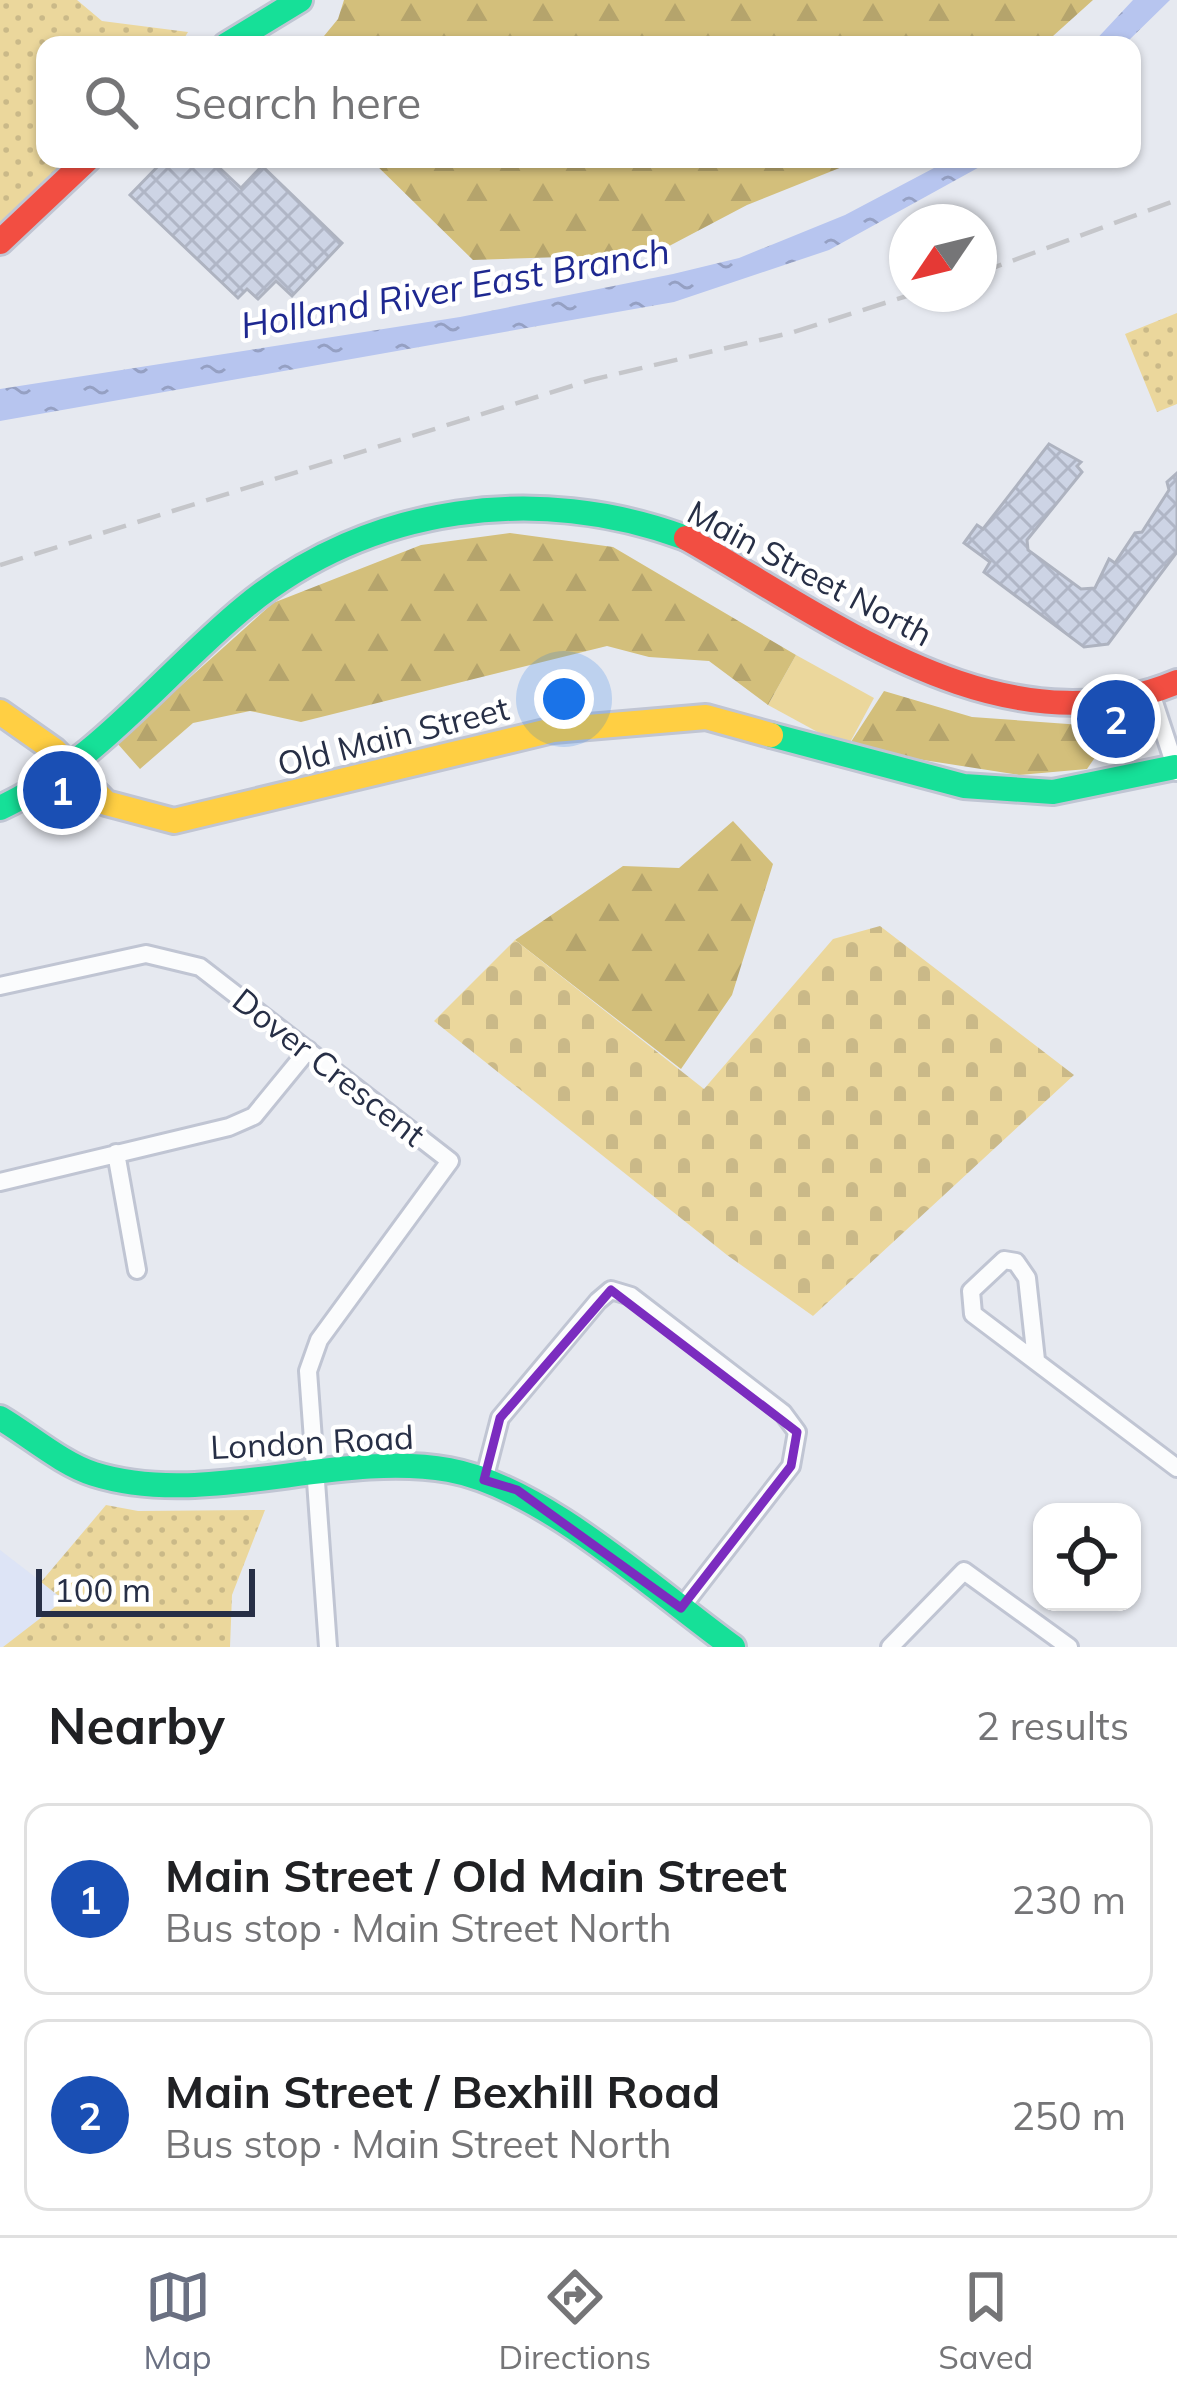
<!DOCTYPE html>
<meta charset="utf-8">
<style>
:root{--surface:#fff;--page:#f6f6f6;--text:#202124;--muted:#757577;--line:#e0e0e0;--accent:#6a7082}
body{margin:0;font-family:Mulish,sans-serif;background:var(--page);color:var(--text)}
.controls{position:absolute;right:36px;bottom:36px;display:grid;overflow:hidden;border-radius:24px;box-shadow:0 3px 9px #0004}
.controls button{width:108px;height:108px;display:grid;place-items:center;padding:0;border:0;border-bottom:3px solid var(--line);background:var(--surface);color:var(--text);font:60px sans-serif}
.compass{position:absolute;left:889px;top:204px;width:108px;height:108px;border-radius:50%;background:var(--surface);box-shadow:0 3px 9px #0004;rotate:235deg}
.scale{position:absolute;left:36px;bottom:30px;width:219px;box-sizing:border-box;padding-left:12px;border:6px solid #272f46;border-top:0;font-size:33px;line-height:42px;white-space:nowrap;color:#272f46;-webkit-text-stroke:9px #fff;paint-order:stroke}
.you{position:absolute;left:564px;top:699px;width:42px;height:42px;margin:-30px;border:9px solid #fff;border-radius:50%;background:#1a73e8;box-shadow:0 0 0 18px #1a73e833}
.badge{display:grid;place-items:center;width:78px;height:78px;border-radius:50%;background:var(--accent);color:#fff;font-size:39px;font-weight:700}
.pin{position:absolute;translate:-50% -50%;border:6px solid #fff;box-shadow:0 3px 12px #0006}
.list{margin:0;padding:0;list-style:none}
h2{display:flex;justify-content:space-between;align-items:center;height:156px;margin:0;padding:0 48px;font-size:51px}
h2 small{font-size:39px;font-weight:400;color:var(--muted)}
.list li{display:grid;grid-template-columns:78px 1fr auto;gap:36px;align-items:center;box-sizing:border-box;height:192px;margin:0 24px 24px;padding:0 24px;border:3px solid var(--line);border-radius:24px}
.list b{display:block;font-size:45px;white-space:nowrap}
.list p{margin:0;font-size:39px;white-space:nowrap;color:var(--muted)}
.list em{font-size:39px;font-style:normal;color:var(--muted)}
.icon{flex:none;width:66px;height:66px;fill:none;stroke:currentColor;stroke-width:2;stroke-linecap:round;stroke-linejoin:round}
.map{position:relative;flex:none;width:1177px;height:1647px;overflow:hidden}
.search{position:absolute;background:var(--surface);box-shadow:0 3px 9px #0004;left:36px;right:36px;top:36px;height:132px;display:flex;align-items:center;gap:30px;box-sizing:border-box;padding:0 42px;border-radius:24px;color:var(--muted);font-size:45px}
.sheet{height:588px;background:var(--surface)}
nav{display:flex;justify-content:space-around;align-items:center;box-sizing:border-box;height:168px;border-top:3px solid var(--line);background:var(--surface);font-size:33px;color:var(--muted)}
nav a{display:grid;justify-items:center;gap:6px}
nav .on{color:var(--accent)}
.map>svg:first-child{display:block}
.built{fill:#dde4f6}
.green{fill:#ebd79c}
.forest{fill:url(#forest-firs)}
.cemetery{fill:url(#cemetery-stones)}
.park{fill:url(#park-dots)}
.water{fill:url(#water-ripples)}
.building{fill:url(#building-cross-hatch);stroke:#aeb3c0;stroke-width:3}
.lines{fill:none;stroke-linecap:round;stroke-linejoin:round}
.street-casing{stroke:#c0c5d3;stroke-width:22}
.fast-casing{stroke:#c0c5d3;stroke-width:30}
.slow-casing{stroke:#c0c5d3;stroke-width:30}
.jam-casing{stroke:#c0c5d3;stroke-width:30}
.street{stroke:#fbfcfd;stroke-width:16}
.fast{stroke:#16e098;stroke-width:24}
.slow{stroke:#ffcf43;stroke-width:24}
.jam{stroke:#f24e42;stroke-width:24}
.rail{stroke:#c5c6ca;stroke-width:4.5;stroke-dasharray:24 12;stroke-linecap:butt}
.marked{fill:none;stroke:#7b2cbf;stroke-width:9;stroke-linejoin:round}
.labels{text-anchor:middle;stroke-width:9;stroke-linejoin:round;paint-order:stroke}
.street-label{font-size:33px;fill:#272f46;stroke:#fff}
.water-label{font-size:36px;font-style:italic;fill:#1e2890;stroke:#fff}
</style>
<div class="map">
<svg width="1177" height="1647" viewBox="0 0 1177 1647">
<defs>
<pattern id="forest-firs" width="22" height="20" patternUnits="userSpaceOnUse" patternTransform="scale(3)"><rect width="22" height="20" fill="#d3bf7b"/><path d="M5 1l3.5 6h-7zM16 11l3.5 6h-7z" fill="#b5a46c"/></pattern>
<pattern id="cemetery-stones" width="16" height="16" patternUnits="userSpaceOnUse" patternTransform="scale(3)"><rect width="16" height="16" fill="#ebd79c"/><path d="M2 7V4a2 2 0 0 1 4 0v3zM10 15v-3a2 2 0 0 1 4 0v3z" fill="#cab988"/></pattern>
<pattern id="park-dots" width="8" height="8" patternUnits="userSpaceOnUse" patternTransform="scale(3)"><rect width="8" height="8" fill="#ebd79c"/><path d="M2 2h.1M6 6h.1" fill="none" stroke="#cab988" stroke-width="1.8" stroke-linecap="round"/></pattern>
<pattern id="water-ripples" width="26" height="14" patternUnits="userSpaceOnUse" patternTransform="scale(3)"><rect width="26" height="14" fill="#b7c5ef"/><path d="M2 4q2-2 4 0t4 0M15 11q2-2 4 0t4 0" fill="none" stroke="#95a0c3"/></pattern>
<pattern id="building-cross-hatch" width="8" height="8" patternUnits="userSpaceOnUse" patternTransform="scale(3)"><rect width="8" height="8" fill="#cdd4e5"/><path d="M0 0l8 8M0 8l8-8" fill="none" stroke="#b0b6c6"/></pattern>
</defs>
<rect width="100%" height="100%" fill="#e6e9f0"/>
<path class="built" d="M0,1550l65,50 -62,47h-3z"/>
<path class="green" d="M796,655l78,43 -27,50 -79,-43z"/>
<path class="forest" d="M344,0h749l-50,45h-662l-5,-8 -52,-1 14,-17z
M370,159h492l-115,46 -93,49 -181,6z
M510,533l103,14 183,108 -28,50 -59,-44 -60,-4 -42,-11 -306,76 -51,-11 -57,12 -53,46 -23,-26 156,-140 148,-58z
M884,691l88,26 110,8 16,28 -11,16 -68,6 -172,-27z
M733,821l40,43 -41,131 -51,74 -166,-129 108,-74 56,2z"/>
<path class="cemetery" d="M880,926l194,149 -261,241 -86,-61 -293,-234 81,-81 189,149 129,-150z"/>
<path class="park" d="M0,0h77l25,21 86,11 -8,13h-135v114h22l-67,63z
M1177,313v91l-20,8 -32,-78z
M106,1505l32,6 127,-1 -33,85 -2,52h-227l61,-47 -23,-18z"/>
<path class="water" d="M1133,0h37l-46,45h-33z
M951,159h43l-165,91 -155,52 -674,119v-32l460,-72 213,-43 66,-16 106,-43z"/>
<path class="building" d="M165,159h45l31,29 21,-22 80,77 -50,53 -16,-15 -18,18 -11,-10 -9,9 -108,-103z
M1049,444l32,18 -4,4 5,6 -55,68 1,10 53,39 14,-1 14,-29 6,4 20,-30 7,-1 27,-42 -2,-8 10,-9v79l-69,92 -24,3 -100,-75 6,-10 -26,-19 13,-18 6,4z"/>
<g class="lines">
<g class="street-casing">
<path id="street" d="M1151,693l26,79
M0,986l146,-32 54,13 250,194 -131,179 -11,31 20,276
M116,1153l21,117
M0,1182l229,-55 25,-11 54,-66
M1036,1360l-9,-82 -11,-16 -12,-2 -33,31 2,23 204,154
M484,1480l16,-62 98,-117 13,-11 20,6 152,117 14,19 -6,34 -110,142
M890,1647l74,-76 105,76"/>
</g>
<g class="fast-casing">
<path id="fast" d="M226,45l74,-45
M771,735l193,51 89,6 122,-25
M0,808c99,-46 164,-135 246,-202 124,-101 292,-123 440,-68
M0,1418c29,17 62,46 94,56 111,35 242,-24 355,-4 94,17 205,120 284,177"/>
</g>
<g class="slow-casing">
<path id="slow" d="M0,712l54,38 52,53 68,18 379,-91 153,-13 65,18"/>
</g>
<g class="jam-casing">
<path id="jam" d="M0,242l88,-83
M686,538c145,82 317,217 491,144"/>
</g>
<use href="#street" class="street"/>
<use href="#fast" class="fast"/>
<use href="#slow" class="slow"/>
<use href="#jam" class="jam"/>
<path class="rail" d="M979,273l198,-73
M0,565l591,-185 203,-48 119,-38"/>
</g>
<path class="marked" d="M611,1290l186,142 -6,34 -110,142 -164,-118 -33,-10 16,-62z"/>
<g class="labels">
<g class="street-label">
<text transform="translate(810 573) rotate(28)" y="12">Main Street North</text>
<text transform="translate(393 736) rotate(-14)" y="12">Old Main Street</text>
<text transform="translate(329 1067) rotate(38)" y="12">Dover Crescent</text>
<text transform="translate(312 1442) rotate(-3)" y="12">London Road</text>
</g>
<g class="water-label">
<text transform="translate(455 288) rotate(-10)" y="13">Holland River East Branch</text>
</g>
</g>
</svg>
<div class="controls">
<button><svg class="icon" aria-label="locate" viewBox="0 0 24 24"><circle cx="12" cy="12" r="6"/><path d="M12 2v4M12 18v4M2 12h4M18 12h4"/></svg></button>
</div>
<svg class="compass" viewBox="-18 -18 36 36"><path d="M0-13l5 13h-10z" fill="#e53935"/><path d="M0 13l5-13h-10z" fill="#757577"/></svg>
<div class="scale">100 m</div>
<div class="you"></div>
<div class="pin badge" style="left:62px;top:790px;background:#1a4fb4">1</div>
<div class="pin badge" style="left:1116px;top:719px;background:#1a4fb4">2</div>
<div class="search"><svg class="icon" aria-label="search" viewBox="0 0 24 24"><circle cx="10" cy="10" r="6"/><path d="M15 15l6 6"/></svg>Search here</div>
</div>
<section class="sheet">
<h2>Nearby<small>2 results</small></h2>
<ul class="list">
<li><span class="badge" style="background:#1a4fb4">1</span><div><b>Main Street / Old Main Street</b><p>Bus stop · Main Street North</p></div><em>230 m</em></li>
<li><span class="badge" style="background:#1a4fb4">2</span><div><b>Main Street / Bexhill Road</b><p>Bus stop · Main Street North</p></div><em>250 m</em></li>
</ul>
</section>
<nav>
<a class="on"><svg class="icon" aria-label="map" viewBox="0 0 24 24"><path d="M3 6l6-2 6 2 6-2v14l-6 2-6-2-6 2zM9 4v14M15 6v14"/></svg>Map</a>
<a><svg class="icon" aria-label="directions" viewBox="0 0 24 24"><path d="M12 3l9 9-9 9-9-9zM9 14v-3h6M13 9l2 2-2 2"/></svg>Directions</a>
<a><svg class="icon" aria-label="saved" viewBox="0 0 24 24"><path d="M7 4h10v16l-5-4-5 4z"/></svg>Saved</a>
</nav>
